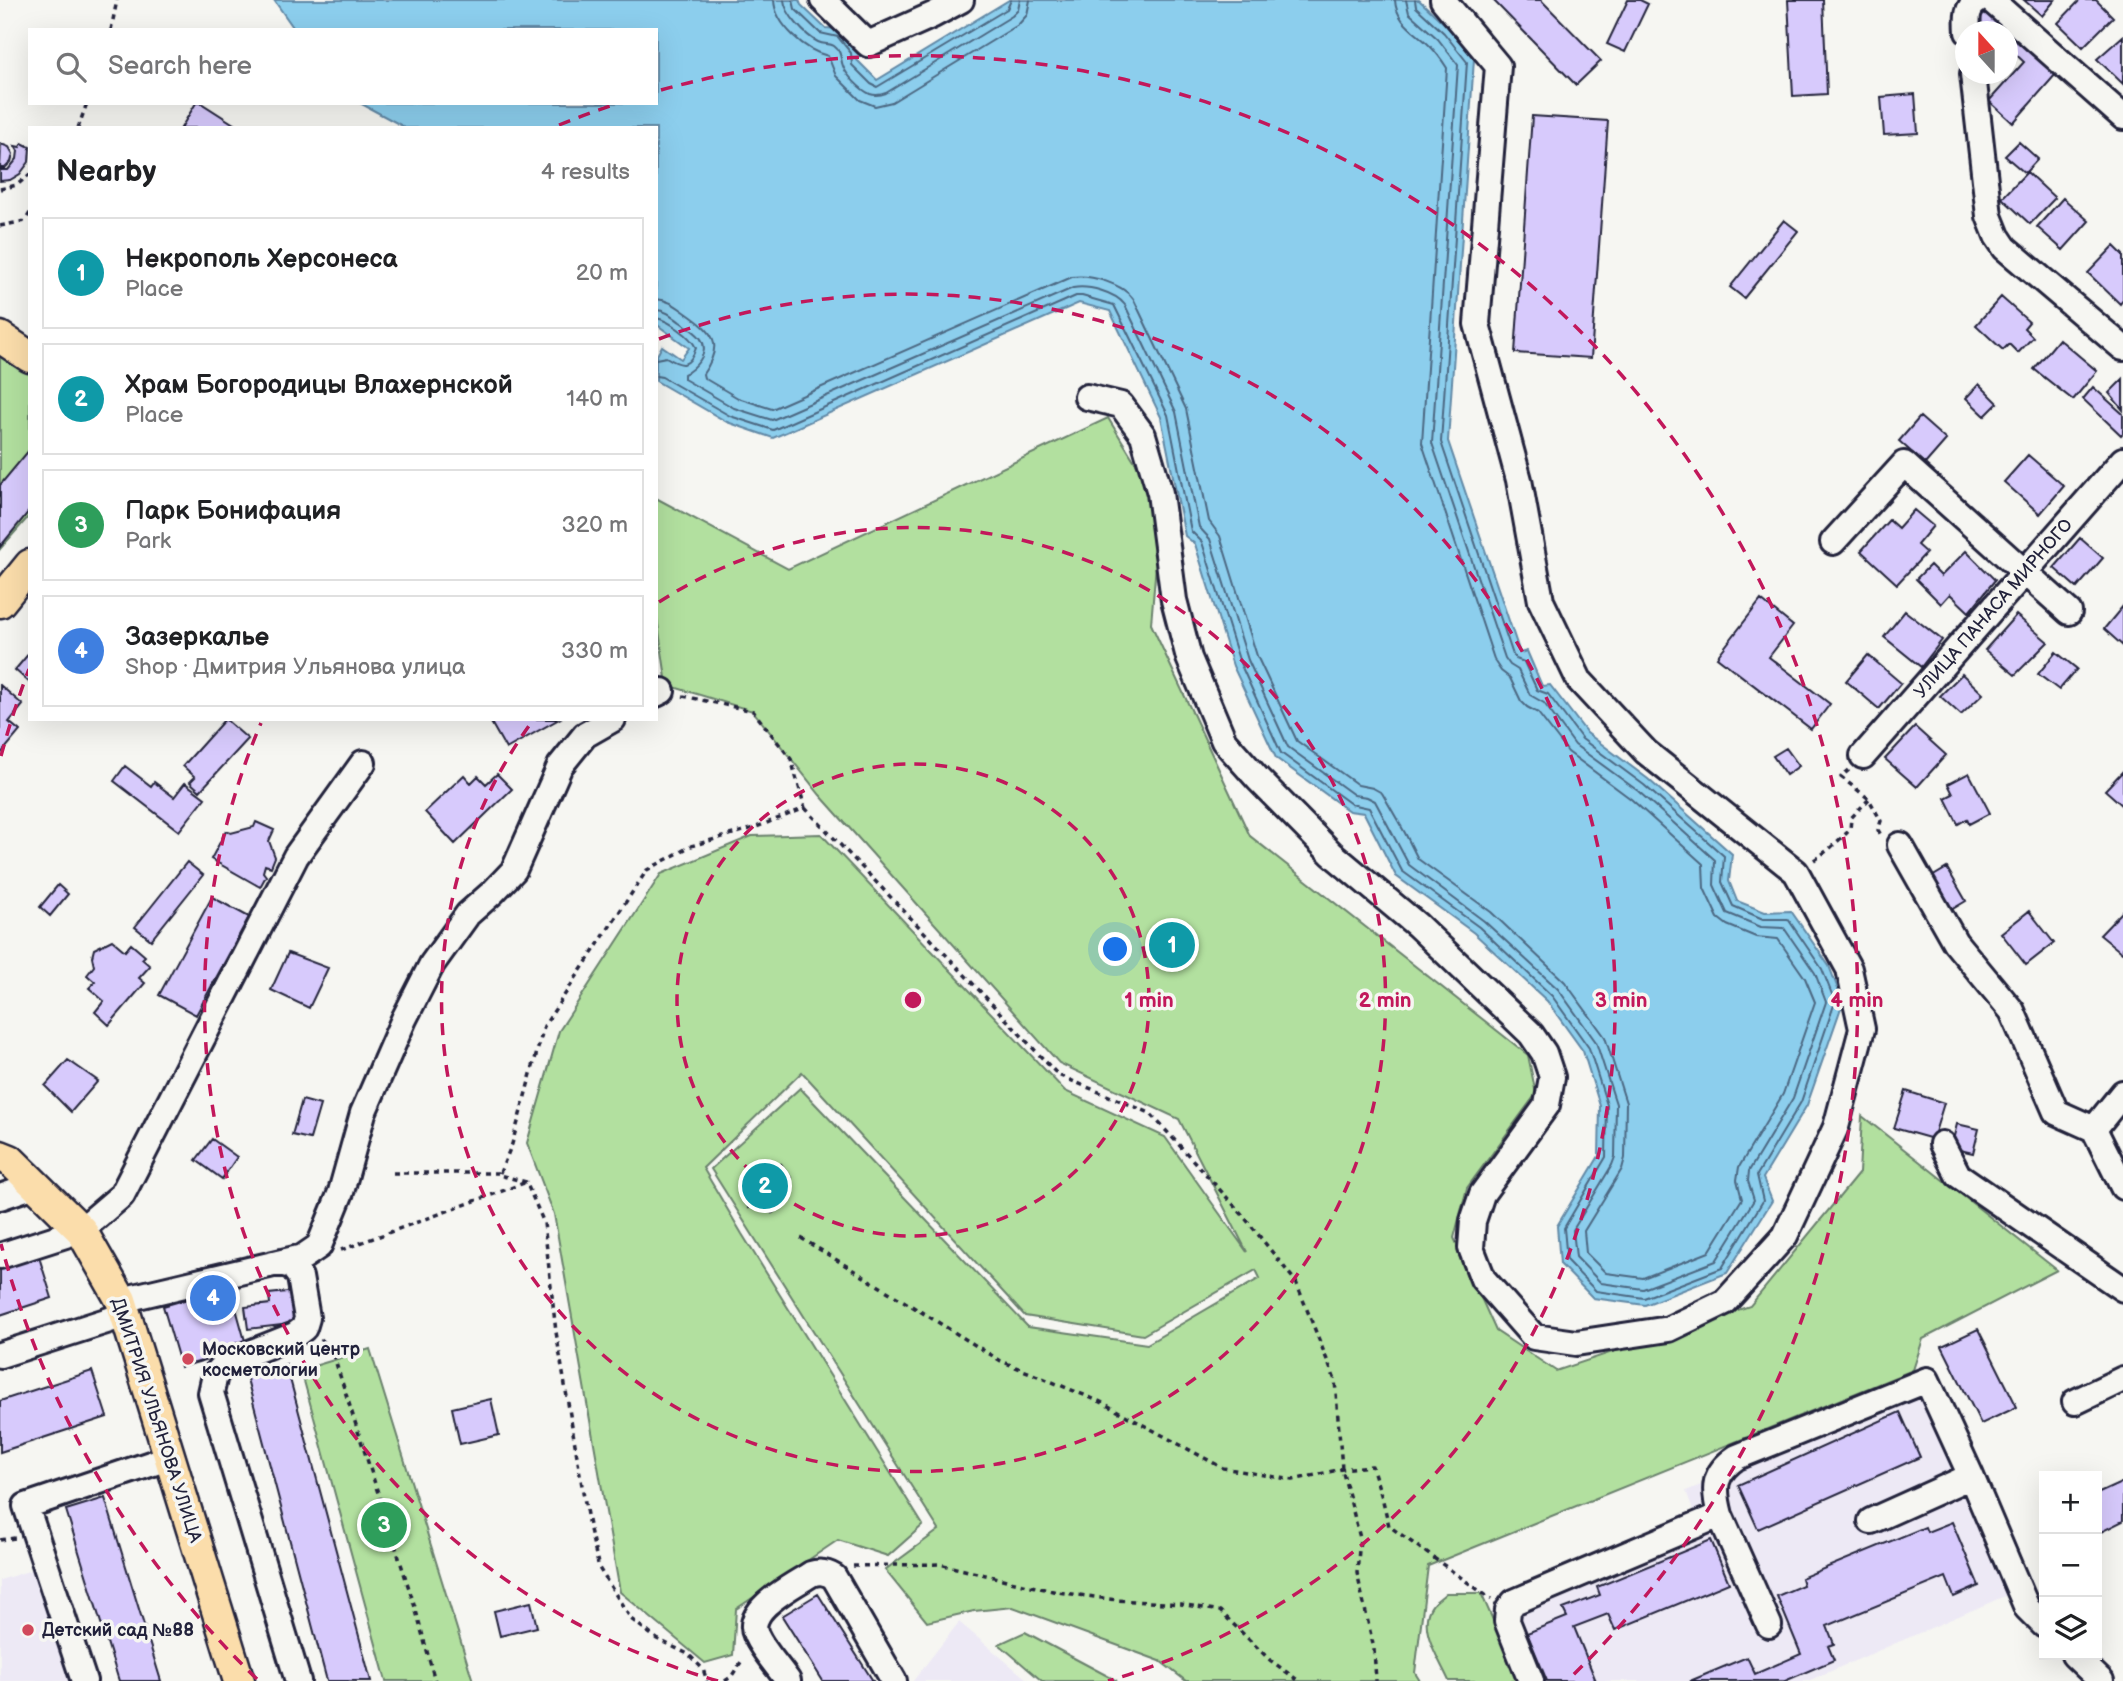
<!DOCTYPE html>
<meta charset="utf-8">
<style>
:root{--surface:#fff;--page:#f2f2f2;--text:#202124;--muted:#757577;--line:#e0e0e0;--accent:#1a73e8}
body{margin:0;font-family:"Balsamiq Sans",sans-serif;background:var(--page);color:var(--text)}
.controls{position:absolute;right:21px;bottom:21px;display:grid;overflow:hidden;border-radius:0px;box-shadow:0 7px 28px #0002}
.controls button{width:63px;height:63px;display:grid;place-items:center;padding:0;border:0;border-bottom:2px solid var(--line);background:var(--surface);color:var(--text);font:35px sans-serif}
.compass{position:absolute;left:1955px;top:21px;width:63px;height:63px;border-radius:50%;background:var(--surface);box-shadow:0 7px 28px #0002;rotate:339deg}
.you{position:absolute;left:1116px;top:950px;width:24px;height:24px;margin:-18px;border:5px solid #fff;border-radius:50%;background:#1a73e8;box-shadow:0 0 0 10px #1a73e833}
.badge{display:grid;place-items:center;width:46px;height:46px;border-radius:50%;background:var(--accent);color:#fff;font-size:23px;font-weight:700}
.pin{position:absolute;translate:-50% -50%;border:4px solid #fff;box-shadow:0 2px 7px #0006}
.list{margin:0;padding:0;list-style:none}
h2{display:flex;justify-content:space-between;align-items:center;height:91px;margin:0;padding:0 28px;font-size:30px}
h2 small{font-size:23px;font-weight:400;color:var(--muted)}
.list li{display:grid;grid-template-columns:46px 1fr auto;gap:21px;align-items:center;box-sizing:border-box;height:112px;margin:0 14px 14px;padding:0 14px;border:2px solid var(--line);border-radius:0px}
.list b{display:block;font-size:26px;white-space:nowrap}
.list p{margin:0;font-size:23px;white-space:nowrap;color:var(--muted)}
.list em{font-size:23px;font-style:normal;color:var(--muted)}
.icon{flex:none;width:38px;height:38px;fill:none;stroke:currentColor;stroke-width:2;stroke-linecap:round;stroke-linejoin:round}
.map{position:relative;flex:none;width:2123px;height:1681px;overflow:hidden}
.search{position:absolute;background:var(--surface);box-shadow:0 7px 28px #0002;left:28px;top:28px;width:630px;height:77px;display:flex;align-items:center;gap:18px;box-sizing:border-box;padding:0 24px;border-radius:0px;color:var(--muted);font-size:26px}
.panel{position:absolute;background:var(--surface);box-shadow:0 7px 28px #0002;left:28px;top:126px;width:630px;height:595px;border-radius:0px}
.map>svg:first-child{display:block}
.built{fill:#ede9f5}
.green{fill:#b2e09f;stroke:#6a816d;stroke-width:2}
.water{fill:#8cceed;stroke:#6289a6;stroke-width:2}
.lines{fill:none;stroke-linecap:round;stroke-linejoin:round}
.shore{stroke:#4c6782;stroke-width:2}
.building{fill:#d7cafc;stroke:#22223b;stroke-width:2}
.minor-casing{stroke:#22223b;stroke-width:30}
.major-casing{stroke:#22223b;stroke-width:35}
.path{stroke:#22223b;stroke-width:3.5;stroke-dasharray:5 5;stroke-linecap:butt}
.minor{stroke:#f6f6f2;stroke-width:24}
.major{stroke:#fbddab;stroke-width:30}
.ring{fill:none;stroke:#c2185b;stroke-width:3.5;stroke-dasharray:12 9}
.poi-dot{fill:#d1495b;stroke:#f6f6f2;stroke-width:2.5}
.labels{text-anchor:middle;stroke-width:7;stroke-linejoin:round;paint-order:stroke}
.street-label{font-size:18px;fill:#22223b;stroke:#f6f6f2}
.poi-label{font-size:18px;font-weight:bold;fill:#22223b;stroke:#f6f6f2;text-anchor:start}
.centre{fill:#c2185b;stroke:#f6f6f2;stroke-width:3.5}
.ring-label{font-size:21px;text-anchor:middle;font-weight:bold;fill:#c2185b;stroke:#f6f6f2;stroke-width:7;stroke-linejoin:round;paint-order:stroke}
</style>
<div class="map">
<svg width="2123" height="1681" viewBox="0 0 2123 1681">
<rect width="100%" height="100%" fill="#f6f6f2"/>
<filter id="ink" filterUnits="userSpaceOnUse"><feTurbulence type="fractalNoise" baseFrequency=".0143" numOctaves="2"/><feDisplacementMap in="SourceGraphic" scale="14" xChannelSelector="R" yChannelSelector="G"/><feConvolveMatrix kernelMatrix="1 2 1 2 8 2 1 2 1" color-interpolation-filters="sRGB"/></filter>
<g filter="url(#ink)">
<path class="built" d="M1925,1393l87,200 -204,88h-266l-28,-68 189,-77 -17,-45z
M38,1568l34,113h-72v-101z
M959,1622l70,59h-116z"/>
<path class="green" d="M0,353l30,19v143l-30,34z
M1108,418l53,86 -10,120 99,212 278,219 8,39 -69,94 -13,50 42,93 60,40 194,-65 109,-133 3,-57 195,154 -134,69 -10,31 -485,196 -13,107 5,8h-234l-26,-20 -147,-54 -39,4 -47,11 -42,-52 54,-40 -228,-361 89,-81 228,239 119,17 113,-66 -4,-8 -113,65 -118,-19 -223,-244 -99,96 39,66 181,291 -35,31 -50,-16 -102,69 -3,46 -28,8 -85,-71 -66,-378 -27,-71 32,-112 102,-157 91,-38 69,-2 244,257 100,46 82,115 -68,-133 -120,-56 -239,-268 -67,-84 -86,-26 -11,-74v-113l132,71z
M370,1349l103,332h-87l-85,-311z
M1446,1593h35l39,88h-71c-9,-21 -34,-55 -16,-77 4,-4 9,-7 13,-11z
M1025,1632l92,49h-75l-43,-37z"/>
<path class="water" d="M274,0h525l2,5 24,23 15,1 21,25 -4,6 20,20 132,-80h410l30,28 25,31 -26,382 72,212 7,-2 15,35 8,-1 37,48 61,46 84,75 -3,27 8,20 28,11 26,-1 38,55 14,36 -36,103 -44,73 9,23 -45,72 -82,32 -52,-7 -33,-34 -3,-38 42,-70 1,-50 -17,-55 -36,-50 -73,-68 -78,-57 -32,-63 -15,-2 -73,-53 -43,-92 -38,-122 -10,-8 -24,-119 -51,-106 -31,-8 -306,135 -46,-16 -71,-41v-24l6,-11 19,13 8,-11 -33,-24v-196h-250l-46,-25h296v-73h-361z"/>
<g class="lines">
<path class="shore" d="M774,0c1,25 32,51 54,56l8,20 24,24 15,6 17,-4 126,-77 9,-10 3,-15
M784,0c1,14 22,36 34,42 6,3 12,1 16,4 8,6 6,12 9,20 3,9 18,24 27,28 6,2 11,1 16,-1l126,-77 6,-6 2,-10
M793,0l2,9 25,24 18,4 13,16 1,12 19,19 6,3 130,-78 4,-9
M656,299c13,1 20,7 30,14 27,19 39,30 17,61l1,4 34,20 34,11 300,-132c18,-3 52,7 62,23l52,109 23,112 11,15 37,120 40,85 61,44 15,3 9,5 23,40 13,26 73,53 74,70 40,55 21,66 -1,55 -3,11 -38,62 2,22 20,20 37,5 66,-26 33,-53 -5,-19 2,-13 44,-73 32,-92 -10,-24 -27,-39 -22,-2 -29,-12 -9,-7 -14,-30 -1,-24 -72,-65 -63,-47 -30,-39 -11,-6 -6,-6 -11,-23 -9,-7 -6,-9 -73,-219 25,-375c-5,-8 -11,-16 -18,-23 -14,-14 -33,-23 -34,-45
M656,310c10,0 16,6 24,12 14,9 32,19 20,38 -5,7 -9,11 -16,14v5l50,29 38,12 301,-132c15,-3 42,4 52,17l51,107 23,115 11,12 38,121 40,87 66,48 13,2 8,4 34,64 75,56 74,68 38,53 20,62 -1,53 -3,8 -39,65 3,27 25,26 42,6 73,-28 38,-61 -6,-19 1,-10 44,-73 33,-96 -11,-29 -31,-45 -23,-1 -34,-14 -13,-28 1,-25 -77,-69 -63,-46 -31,-42 -14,-8 -12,-25 -8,-5 -5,-7 -73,-215 26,-378 -20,-26 -29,-26 -3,-13
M656,318c12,2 35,18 40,30 -7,20 -14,19 -30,9l-10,2
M656,376l6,1 68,39 43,14 303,-134h6l32,9 54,110 23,116 11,11 38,121 41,90 70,51 18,4 33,63 77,56 73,69 37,52 18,57 -1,52 -42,71 3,33 29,30 48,7 78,-30 41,-67 -6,-26 44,-73 34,-100 -13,-33 -34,-50h-25l-30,-13 -11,-24 2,-26 -80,-71 -62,-46 -34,-45 -11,-4 -13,-28 -8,-3 -3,-4 -72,-213 26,-380 -23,-29 -28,-26 -1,-7"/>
</g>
<path class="building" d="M1493,0h48l60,61 -25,24z
M1628,0h12l8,4 -23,48 -18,-8z
M1788,0h35l4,94 -34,2z
M2024,0h31l-13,16z
M2080,0h16l17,17 -30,30 -25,-24z
M1987,8l69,66 -43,49 -24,-22 35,-39 -16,-15v-15h-16l-6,-6v6h-11l-1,-11z
M2123,36v48l-26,-25z
M1915,94l3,39 -34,2 -3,-38z
M196,103h5l39,25h-59z
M1532,116l76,5 -17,237 -76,-5z
M2019,142l19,17 -13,14 -20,-17z
M22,143l8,4 -1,15 -9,12 -10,6 -10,1v-11h8l9,-11 1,-8 -3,-5 5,1z
M1,144l8,3 4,7 -2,8 -6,6h-5z
M2027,172l28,26 -25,26 -28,-26z
M2063,198l26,23 -26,29 -26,-23z
M1784,220l14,11 -54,67 -14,-11z
M2114,246l9,9v45l-3,4 -32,-31z
M2001,297l28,25 -5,6 9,9 -15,16 -9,-9 -6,6 -27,-25z
M2059,339l38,32 -24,29 -39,-31z
M2123,379v31l-14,-17z
M1979,384l19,19 -13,13 -19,-18z
M2093,387l30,27v19l-2,2 -38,-36z
M1920,417l26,23 -21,24 -26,-23z
M30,449v61l-30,37v-62z
M2028,455l36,31 -24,28 -36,-32z
M1914,510l19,16 -16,19 9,8 -29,31 -36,-33 28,-31 9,8z
M2080,538l23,20 -26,30 -23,-20z
M1966,551l29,29 -26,32 -19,-18 -9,10 -25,-25 14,-14 11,11z
M1761,600l32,26 -24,31 61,47 -19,25 -94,-72z
M2123,606v40l-19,-17z
M1905,611l37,29 -21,27 -37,-30z
M2016,615l32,27 -33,33 -30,-25z
M30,652v31l-15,-13z
M2056,652l21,17 -18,21 -21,-16z
M1868,655l33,28 -22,26 -33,-28z
M1962,674l21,20 -22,21 -21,-19z
M0,685l23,20 -14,17 11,9 -20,24z
M225,719l23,20 -48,52 -10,-9 5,-5 -12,-11z
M489,719h70l-53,30z
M1915,727l31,28 -29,32 -32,-28z
M1786,748l13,18 -13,9 -13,-19z
M125,766l26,20 3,-4 20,15 11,-14 20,15 -26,33 -65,-50z
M2123,771v35l-18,-16z
M1969,773l21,40 -21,11 -2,-5 -9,5 -13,-26 8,-4 -5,-10z
M497,774l15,15 -57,55 -30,-32 39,-37 7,8 7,-7 8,8z
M256,822l18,8 -5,11 6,16 -4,10 -6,-2 -2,7 3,4 -6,11 -49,-28 15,-28 5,2 23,-6z
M187,862l16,13 -52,65 -16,-13z
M1947,868l19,33 -22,13 -19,-33z
M58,885l10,9 -18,22 -10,-9z
M212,897l37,20 -53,98 -37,-20z
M2029,911l25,32 -28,22 -25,-32z
M2123,911v41l-1,1 -22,-18z
M112,940l13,11 6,-7 14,12 -3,3 8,7 -11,12 6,5 -36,42 -14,-13 9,-11 -15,-13 6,-6 -8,-7 7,-9 -2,-9 2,-8z
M288,953l40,15 -19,40 -38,-18z
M68,1060l30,21 -27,31 -26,-26z
M1906,1091l38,12 -11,36 -39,-11z
M302,1100l18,5 -10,34 -18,-4z
M1957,1124l22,5 -6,24 -22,-5z
M212,1139l25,18 -15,22 -26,-19z
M759,1160l9,13 13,-9 10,14 -13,9 10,15 -16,11 -10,-15 -13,10 -10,-15 13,-9 -9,-13z
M39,1257l13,41 -52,17v-46z
M230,1287l17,61 -66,19 -18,-61z
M296,1291l3,32 -51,6 -3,-22 25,-3 -1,-10z
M1978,1329l39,78 -36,17 -39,-78z
M286,1364l85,317h-44l-81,-306z
M92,1371l15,46 -107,35v-51z
M491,1399l8,36 -39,9 -8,-36z
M1900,1412l20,45 -162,72 -20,-44z
M2123,1482v39l-22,11 -4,-9v-29z
M105,1498l56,183h-42l-53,-171z
M1952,1522l27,64 -25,11 -8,-20 -119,49 7,18 -6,2 6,14 -49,21h-95l57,-24 8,17 46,-20 -24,-58 26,-11 -2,-7 124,-51 2,5z
M1711,1540l18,43 -114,47 -7,-16 -34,13 22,54h-49l-20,-48 40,-16 -4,-8 37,-14 -3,-8z
M818,1594l55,87h-50l-41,-65z
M531,1602l6,25 -37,9 -6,-25z"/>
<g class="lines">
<g class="minor-casing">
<path id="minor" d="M823,0l45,44 65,-29 28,-15
M1991,0l132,117
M1968,32c-1,-14 -2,-25 11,-32
M1973,74l16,142 8,20 8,12 118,100
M1087,397l34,8 22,30 17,58 14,107 15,58 35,83 34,38 74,75 85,71 114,109 13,19 8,24 -5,28 -65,89 -9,27 -2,27 12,31 51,58 42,6 93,-14 56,-27 60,-66 51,-109 26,-98 -13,-60 -53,-97 -150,-120 -67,-72 -38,-79 -22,-121 -42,-156 21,-258 -55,-66
M1833,542l71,-78 165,148
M656,694l6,-3
M1863,756l260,-296
M1900,845l55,97 57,69 44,101 38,17 29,58
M2094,1129l29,-36
M1942,1144l16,31 165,114
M0,1197l35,-12
M0,1256l81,-26 41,-35 174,-339 67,-93
M280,1263l12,3 8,11 7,41 -3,10 -9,7 -68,27 -12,13 -4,18 87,288
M121,1300l182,-43 16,-11 22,-54 22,-79 41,-94 28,-55 36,-50 25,-22 21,-22 46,-104 25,-31 28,-16
M0,1355l125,-40
M2075,1402l48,-23
M1720,1515c-7,-27 -7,-42 17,-58l190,-77 44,96
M1871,1521l100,-45 56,132 17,17
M2074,1655l27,26
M84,1681l-58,-175 145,-49
M788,1681c-10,-15 -25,-30 -32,-46 -12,-26 37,-49 55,-61 9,-3 15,-2 23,3l60,104
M1531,1681l-24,-60 1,-11 6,-8 206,-87 49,110"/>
</g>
<g class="major-casing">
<path id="major" d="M0,337l30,20
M0,602l30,-37
M0,1156l10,4 71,70 40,70 118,381"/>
</g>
<path class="path" d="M111,30l6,-30
M78,128l9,-25
M0,189l17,-4 13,-11
M0,226l25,-5 5,-8
M683,696l70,15 38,48 14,49 -51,20 -63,18 -44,24 -103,156 -32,118 -13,31 27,7 18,41 12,109 32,189 11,47 32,51 26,20 31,15 15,15 4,12
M1849,770l-8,7 28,22 12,22 -3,9 3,5
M805,808l146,152 107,115 92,38 91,100 55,69 39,98 7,89 18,69 -3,35 17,76 2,32
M1814,860l14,-10 22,-20 1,-12 18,-19
M393,1173h107
M801,1238l200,123 100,41 122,66 70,12 49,-11 30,-3 11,35 6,25 102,73
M341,1250l183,-67
M321,1339l11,12 83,256 20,74
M0,1540l15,-2
M853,1566l86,-2 118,28 60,8 64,4 39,7 50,49 29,21
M725,1681l6,-4 12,-18"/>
<use href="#minor" class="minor"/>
<use href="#major" class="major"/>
</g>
</g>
<g class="ring">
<circle cx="913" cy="1000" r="236"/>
<path d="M659 602A472 472 0 1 1 531 723"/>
<path d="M718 1681A708 708 0 0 1 261 723M659 339A708 708 0 1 1 1108 1681"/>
<path d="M257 1679A944 944 0 0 1 1 1244M1 756A944 944 0 0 1 29 669M559 125A944 944 0 0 1 613 105M661 90A944 944 0 0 1 1569 1679"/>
</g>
<g class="poi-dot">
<circle cx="188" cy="1359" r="7"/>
<circle cx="28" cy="1630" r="7"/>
</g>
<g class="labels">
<g class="street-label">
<text transform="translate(1993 608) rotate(-49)" y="6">УЛИЦА ПАНАСА МИРНОГО</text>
<text transform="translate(157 1420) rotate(72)" y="6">ДМИТРИЯ УЛЬЯНОВА УЛИЦА</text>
</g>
<g class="poi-label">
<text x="202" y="1355">Московский центр<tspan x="202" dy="21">косметологии</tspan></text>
<text x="42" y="1636">Детский сад №88</text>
</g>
</g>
<circle cx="913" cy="1000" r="10" class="centre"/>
<g class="ring-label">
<text x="1149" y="1007">1 min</text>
<text x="1385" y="1007">2 min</text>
<text x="1621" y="1007">3 min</text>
<text x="1857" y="1007">4 min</text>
</g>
</svg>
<div class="controls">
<button>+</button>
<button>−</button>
<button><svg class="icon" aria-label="layers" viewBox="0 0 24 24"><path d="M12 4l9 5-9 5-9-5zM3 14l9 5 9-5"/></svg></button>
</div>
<svg class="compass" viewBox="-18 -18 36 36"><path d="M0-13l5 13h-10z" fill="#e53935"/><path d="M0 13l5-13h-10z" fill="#757577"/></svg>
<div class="you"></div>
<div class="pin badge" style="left:1172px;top:945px;background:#0f9aa8">1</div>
<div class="pin badge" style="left:765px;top:1186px;background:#0f9aa8">2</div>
<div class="pin badge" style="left:384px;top:1525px;background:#2e9e5b">3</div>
<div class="pin badge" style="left:213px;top:1298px;background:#3f7fe0">4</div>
<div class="search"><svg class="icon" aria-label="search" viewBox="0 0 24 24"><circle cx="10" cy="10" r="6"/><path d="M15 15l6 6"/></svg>Search here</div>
<section class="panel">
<h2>Nearby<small>4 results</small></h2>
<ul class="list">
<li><span class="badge" style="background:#0f9aa8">1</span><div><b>Некрополь Херсонеса</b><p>Place</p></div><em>20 m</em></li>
<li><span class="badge" style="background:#0f9aa8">2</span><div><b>Храм Богородицы Влахернской</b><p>Place</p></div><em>140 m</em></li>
<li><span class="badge" style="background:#2e9e5b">3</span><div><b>Парк Бонифация</b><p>Park</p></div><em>320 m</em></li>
<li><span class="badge" style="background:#3f7fe0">4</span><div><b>Зазеркалье</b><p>Shop · Дмитрия Ульянова улица</p></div><em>330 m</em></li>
</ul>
</section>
</div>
